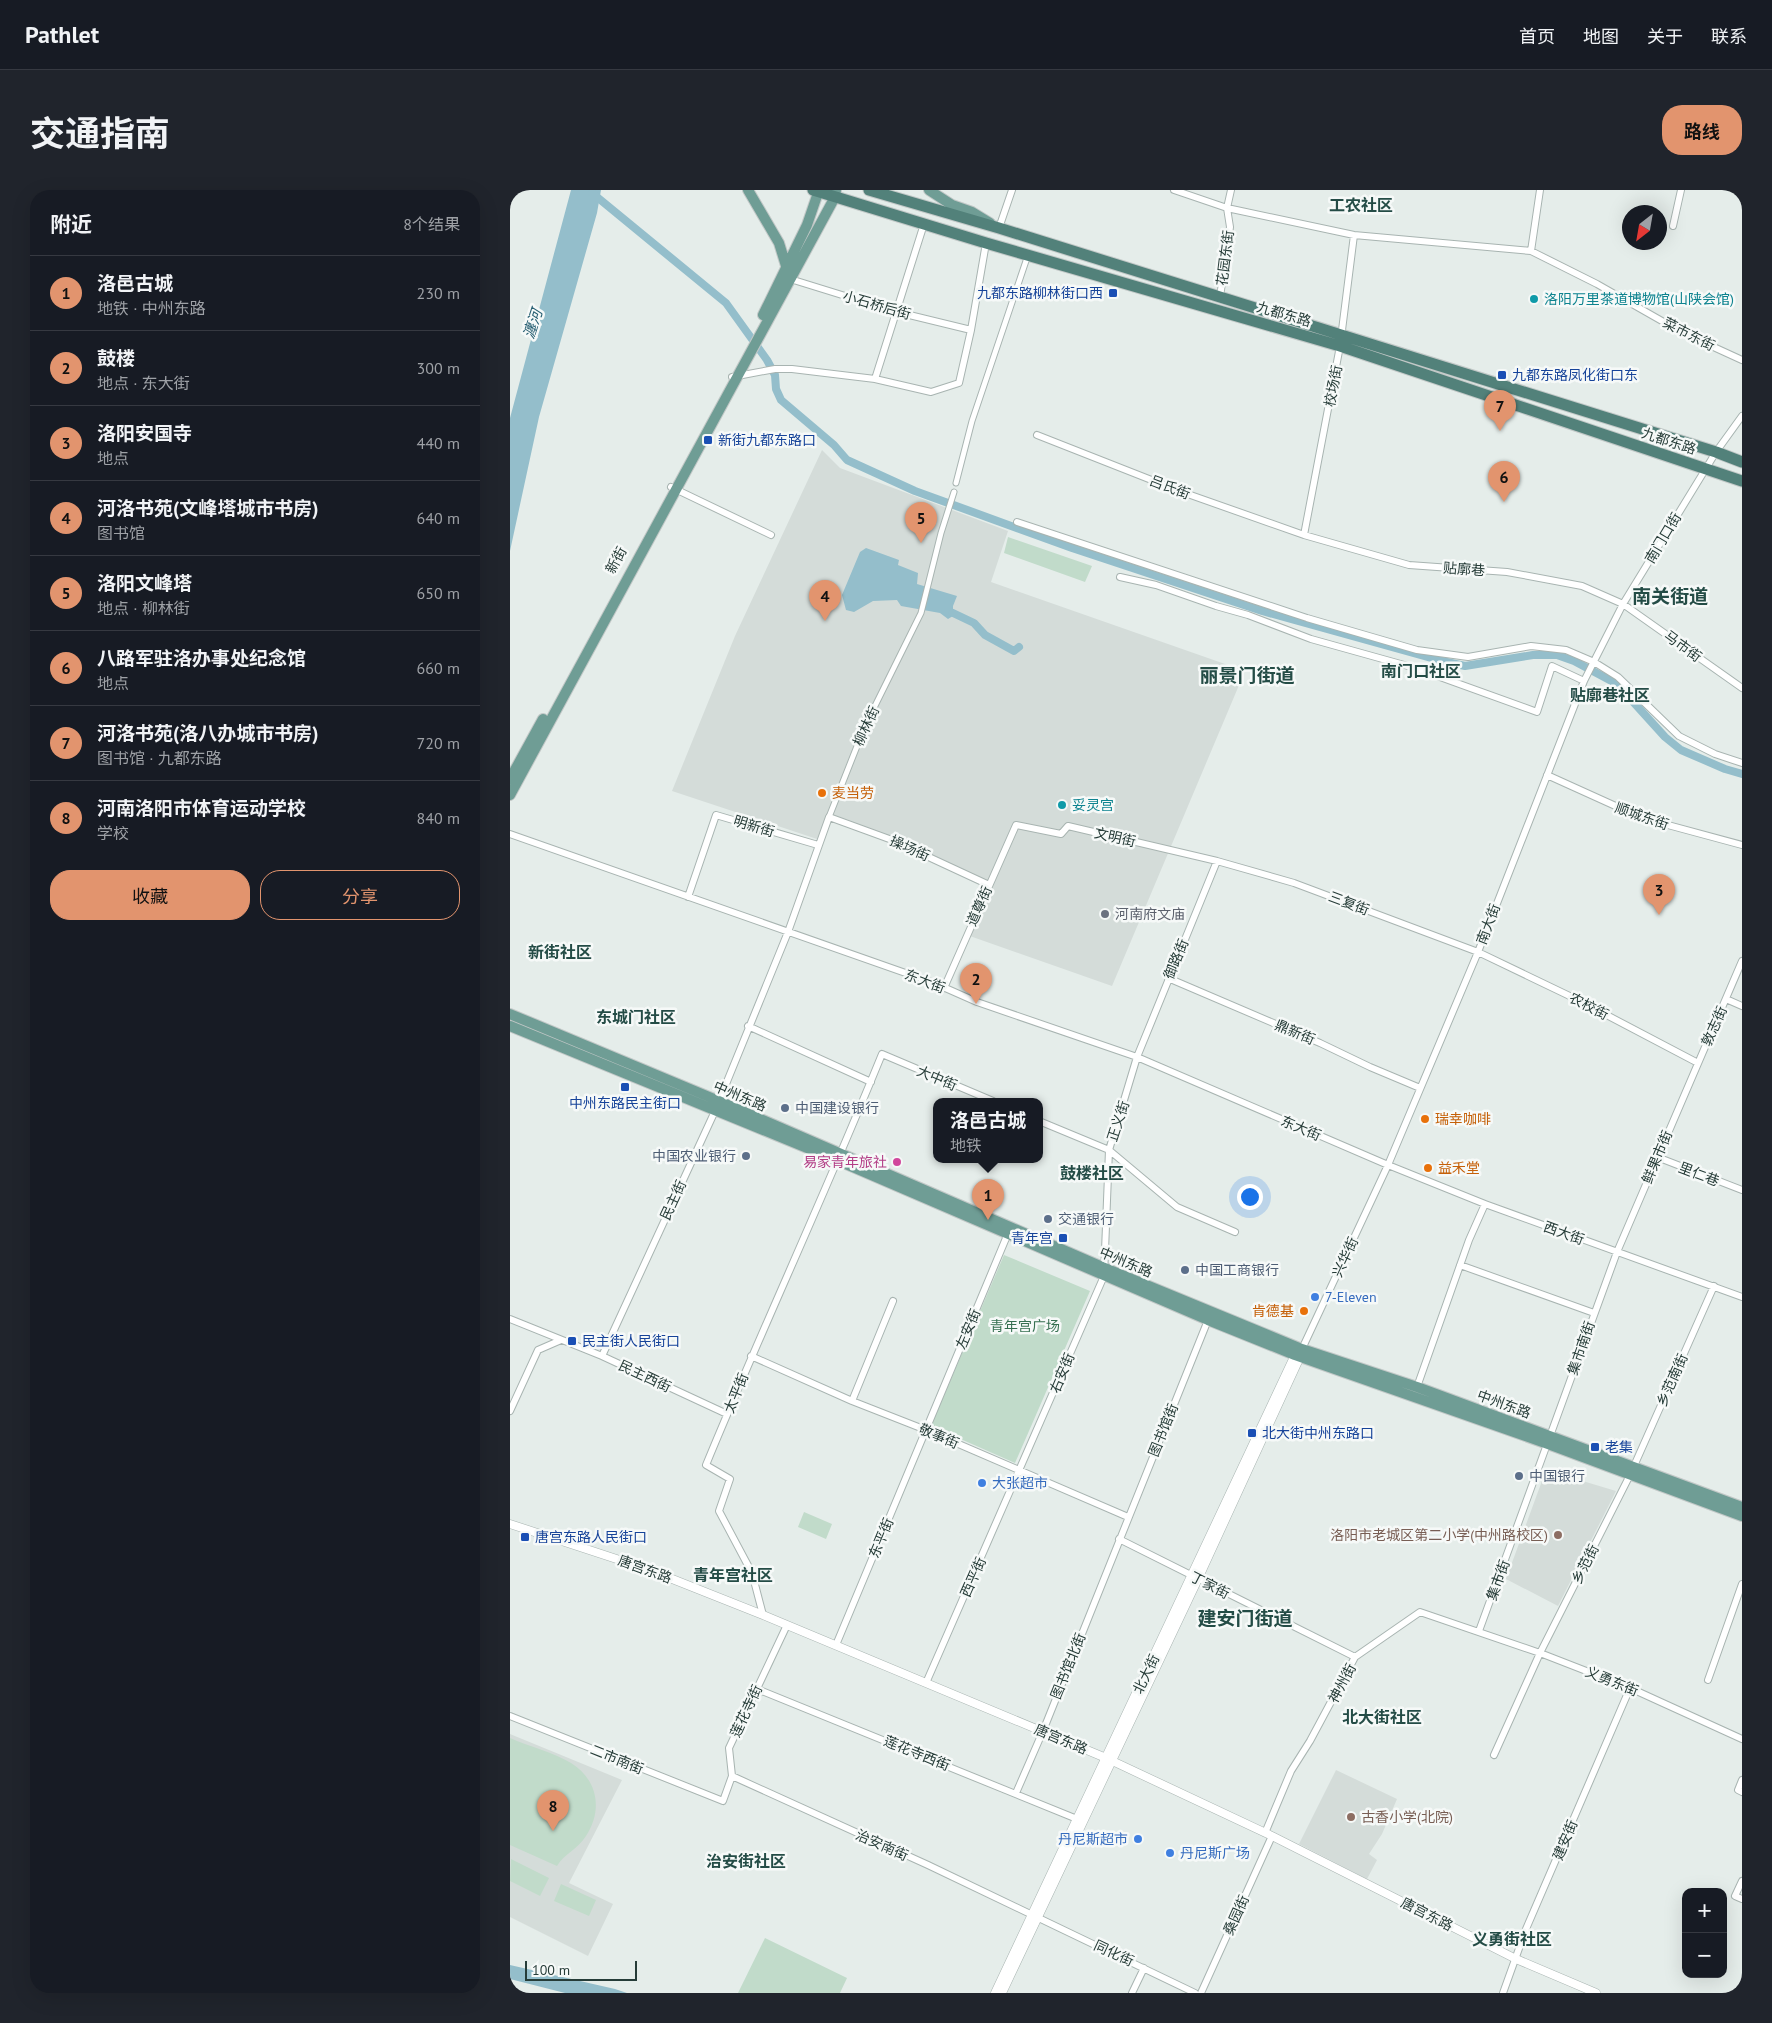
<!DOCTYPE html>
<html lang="zh">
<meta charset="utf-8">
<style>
:root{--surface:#171b24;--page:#20242c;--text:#f1f3f6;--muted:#9ea1a6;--line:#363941;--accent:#e2946e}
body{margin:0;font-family:"PT Sans","Noto Sans SC",sans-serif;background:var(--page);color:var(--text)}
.controls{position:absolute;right:15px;bottom:15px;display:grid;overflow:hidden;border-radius:10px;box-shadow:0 5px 20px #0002}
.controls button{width:45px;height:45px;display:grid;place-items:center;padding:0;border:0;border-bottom:1px solid var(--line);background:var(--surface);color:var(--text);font:25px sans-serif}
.compass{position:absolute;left:1112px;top:15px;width:45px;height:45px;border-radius:50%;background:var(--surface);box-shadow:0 5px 20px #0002;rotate:211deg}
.scale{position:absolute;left:15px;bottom:12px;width:112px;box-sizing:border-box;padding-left:5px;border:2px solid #263c38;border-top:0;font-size:14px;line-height:18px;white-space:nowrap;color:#263c38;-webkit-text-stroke:4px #f6f9f8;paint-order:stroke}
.you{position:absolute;left:739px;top:1006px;width:18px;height:18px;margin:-12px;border:4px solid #fff;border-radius:50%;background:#1a73e8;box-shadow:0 0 0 8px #1a73e833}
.badge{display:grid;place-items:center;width:32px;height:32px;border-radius:50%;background:var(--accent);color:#111;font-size:16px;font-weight:700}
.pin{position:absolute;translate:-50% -41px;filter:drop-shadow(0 1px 2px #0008)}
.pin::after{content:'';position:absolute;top:26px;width:18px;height:15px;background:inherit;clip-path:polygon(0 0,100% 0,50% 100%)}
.popup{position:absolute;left:423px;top:908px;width:110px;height:65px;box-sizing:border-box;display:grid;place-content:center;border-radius:10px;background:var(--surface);filter:drop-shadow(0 1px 4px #0005);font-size:16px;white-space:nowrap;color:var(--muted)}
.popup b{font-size:19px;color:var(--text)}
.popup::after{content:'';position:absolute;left:50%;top:100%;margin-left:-10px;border:10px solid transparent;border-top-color:var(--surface)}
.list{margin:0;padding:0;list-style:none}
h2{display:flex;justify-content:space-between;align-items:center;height:65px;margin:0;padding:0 20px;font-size:21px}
h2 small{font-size:16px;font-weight:400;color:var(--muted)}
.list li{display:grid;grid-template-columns:32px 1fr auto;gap:15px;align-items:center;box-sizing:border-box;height:75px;padding:0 20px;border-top:1px solid var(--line)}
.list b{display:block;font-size:19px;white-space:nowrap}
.list p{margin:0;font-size:16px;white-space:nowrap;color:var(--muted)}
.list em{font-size:16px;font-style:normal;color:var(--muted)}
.actions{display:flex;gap:10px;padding:15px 20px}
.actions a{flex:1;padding:11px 0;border:1px solid var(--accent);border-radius:20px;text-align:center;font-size:18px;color:var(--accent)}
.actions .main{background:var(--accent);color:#111}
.map{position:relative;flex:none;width:1232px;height:1803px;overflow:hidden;border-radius:20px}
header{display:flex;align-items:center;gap:30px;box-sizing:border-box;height:70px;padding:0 25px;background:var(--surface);border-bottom:1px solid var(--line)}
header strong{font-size:24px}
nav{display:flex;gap:28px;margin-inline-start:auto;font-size:18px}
.intro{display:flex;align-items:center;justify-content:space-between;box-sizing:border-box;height:120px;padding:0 30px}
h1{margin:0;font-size:35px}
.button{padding:12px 22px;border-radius:20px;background:var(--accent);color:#111;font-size:18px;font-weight:700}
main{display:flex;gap:30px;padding:0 30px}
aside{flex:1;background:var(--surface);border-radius:20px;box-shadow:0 5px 20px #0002}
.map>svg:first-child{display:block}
.built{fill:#d4dcd9}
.green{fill:#c1dbca}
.water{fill:#94becb}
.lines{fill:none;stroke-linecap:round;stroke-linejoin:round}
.canal{stroke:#94becb;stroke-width:8}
.pedestrian-casing{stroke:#a8b4b1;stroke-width:7}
.minor-casing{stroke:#a8b4b1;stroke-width:8}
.tertiary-casing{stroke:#a8b4b1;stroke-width:9}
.primary-casing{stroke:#c2c8c7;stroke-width:12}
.trunk-casing{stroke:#c2c8c7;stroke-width:13}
.pedestrian{stroke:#fff;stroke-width:5}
.minor{stroke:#fff;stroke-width:6}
.tertiary{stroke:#fff;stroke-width:8}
.primary{stroke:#6f9d95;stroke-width:10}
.trunk{stroke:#52817a;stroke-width:11}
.transit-dot{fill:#1a4fb4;stroke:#f6f9f8;stroke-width:2}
.culture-dot{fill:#0f9aa8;stroke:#f6f9f8;stroke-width:2}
.food-dot{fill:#e8710a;stroke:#f6f9f8;stroke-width:2}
.worship-dot{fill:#6b7280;stroke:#f6f9f8;stroke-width:2}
.service-dot{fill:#5c6f8a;stroke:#f6f9f8;stroke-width:2}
.hotel-dot{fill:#d1479c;stroke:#f6f9f8;stroke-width:2}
.shop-dot{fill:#3f7fe0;stroke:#f6f9f8;stroke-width:2}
.education-dot{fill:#8d6e63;stroke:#f6f9f8;stroke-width:2}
.labels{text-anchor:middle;stroke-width:5;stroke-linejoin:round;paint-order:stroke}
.street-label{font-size:14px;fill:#263c38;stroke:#f6f9f8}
.transit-label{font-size:14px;fill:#164399;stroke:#f6f9f8;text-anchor:start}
.culture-label{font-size:14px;fill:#0d838f;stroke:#f6f9f8;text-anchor:start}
.food-label{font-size:14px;fill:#c56008;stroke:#f6f9f8;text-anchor:start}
.worship-label{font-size:14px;fill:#5b616d;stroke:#f6f9f8;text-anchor:start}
.service-label{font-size:14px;fill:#4e5e75;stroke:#f6f9f8;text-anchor:start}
.hotel-label{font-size:14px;fill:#b23c85;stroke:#f6f9f8;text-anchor:end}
.shop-label{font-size:14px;fill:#366cbe;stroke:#f6f9f8;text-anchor:start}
.park-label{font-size:14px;fill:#356f50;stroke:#f6f9f8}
.education-label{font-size:14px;fill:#785e54;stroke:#f6f9f8;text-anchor:end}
.water-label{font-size:15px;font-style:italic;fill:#275f72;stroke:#f6f9f8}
.quarter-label{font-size:16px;font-weight:bold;fill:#244c46;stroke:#f6f9f8}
.district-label{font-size:19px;font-weight:bold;fill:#244c46;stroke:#f6f9f8}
</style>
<header>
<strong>Pathlet</strong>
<nav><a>首页</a><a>地图</a><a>关于</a><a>联系</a></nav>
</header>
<div class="intro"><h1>交通指南</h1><a class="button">路线</a></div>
<main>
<aside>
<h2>附近<small>8个结果</small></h2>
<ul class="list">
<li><span class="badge">1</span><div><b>洛邑古城</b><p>地铁 · 中州东路</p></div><em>230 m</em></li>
<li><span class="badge">2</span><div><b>鼓楼</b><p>地点 · 东大街</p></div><em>300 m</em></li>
<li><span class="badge">3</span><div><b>洛阳安国寺</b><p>地点</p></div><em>440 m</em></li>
<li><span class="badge">4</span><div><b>河洛书苑(文峰塔城市书房)</b><p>图书馆</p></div><em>640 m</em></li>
<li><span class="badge">5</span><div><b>洛阳文峰塔</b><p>地点 · 柳林街</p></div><em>650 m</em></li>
<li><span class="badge">6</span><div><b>八路军驻洛办事处纪念馆</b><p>地点</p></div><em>660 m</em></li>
<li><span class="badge">7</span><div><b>河洛书苑(洛八办城市书房)</b><p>图书馆 · 九都东路</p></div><em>720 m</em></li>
<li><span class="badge">8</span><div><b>河南洛阳市体育运动学校</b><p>学校</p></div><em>840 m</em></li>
</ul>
<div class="actions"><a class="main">收藏</a><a>分享</a></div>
</aside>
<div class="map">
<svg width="1232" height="1803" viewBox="0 0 1232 1803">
<rect width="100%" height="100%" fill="#e5edea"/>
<path class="built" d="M312,260l18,18 168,63 -17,51 254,89 -133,315 -145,-51 22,-50 -143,-66 -17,-2 -1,-2 -11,24 -145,-48 63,-155z
M1036,1280l70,21 -58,115 -52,-27z
M0,1544l112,46 -53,103 44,21 -25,52 -78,-39z
M826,1580l61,29 -15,35 -13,20 8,6 -10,19 -68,-35z"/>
<path class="green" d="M498,347l84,29 -7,16 -81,-29z
M494,1065l86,36 -75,172 -84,-37z
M294,1322l28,12 -6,15 -28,-12z
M0,1548c18,8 45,15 61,25 27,17 32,47 15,73 -9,14 -21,17 -29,30l-47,-21z
M1,1669l38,19 -9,18 -30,-15z
M51,1694l35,16 -7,16 -35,-15z
M255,1748l82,40 -7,15h-102z"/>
<path class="water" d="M61,0h30l-4,23 -58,204 -29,134v-133z
M356,358l33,12 -1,5 20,8 -1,11 40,12 -4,10v10l-5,3 -8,-6 -39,-7 -4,-6 -24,1 -19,11 -8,-2 -4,-15 18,-43z
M0,1775l105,24 12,4h-62l-55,-14z"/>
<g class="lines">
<path class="canal" d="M82,3l134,110 41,57 8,15 1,14 5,11 53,45 13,15 68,31 157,57 190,63 180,50 23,5 68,-11h24l17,6 43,23 48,53 16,13 44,19 17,5
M443,423l21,10 11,12 29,16 5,-4"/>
<g class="pedestrian-casing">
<path id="pedestrian" d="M446,293l16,-62 56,-166
M319,627l36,-91 56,-113 20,-80 13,-41"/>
</g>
<g class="minor-casing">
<path id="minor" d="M664,0l53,18 127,27 177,16 66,33 86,49 59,27
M1163,36l8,-36
M489,38l13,-38
M1021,61l9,-61
M277,88l110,34 74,18
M710,107l10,-70 -3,-19 4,-18
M222,187l43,-8h17l83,10 56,13 28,-9 12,-53 15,-87
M365,189l49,-155
M527,245l145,57 122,43 105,30 98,7 75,14 41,18 119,84
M161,297l100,48
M507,332l290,96 110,32 51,7 63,-11 35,4 28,12 24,15 61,59 36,18 27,9
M794,345l36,-189 14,-111
M610,387l36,8 60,21 32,9 63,24 104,29 122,44 15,-46 32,15
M1037,585l95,43 100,27
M0,644l424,149 43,19 160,55 251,108 97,39 257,93
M178,707l28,-82 102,30
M658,788l152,65 50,24 50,21
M434,798l72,-163 45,9 7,-8 149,35 77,22 184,69 100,48 120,63
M1216,809l16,7
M238,836l123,56
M529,931l70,29 68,57 58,25
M1147,967l85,33
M950,1075l134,48
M0,1129l92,37 125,58
M792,1159l86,-184 90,-213 106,-271 39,-77 93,-152 26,-36
M92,1166l113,-245 73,-179 41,-115 63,23 97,45
M241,1166l101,45 74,29 202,87
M907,1197l52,-147 16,-36
M342,1211l41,-100
M0,1221l28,-61 23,-10
M609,1349l236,118
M253,1425l-11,-42 -33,-62 11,-32 -24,-14c57,-138 120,-273 176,-411l111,47
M969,1441l138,-379 125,-291
M326,1455l173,-414
M1198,1490l34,-96
M416,1493l178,-407 5,-126 28,-93 80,-196
M247,1499l320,130
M0,1526l213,85 9,-25 -3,-28 58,-123
M984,1565l46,-102 90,-178 84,-189
M222,1586l196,89 267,128
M1232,1590l-4,10 4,2
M506,1603l27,-62 165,-411
M755,1643l26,-62 19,-30 45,-84 65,-45 120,41 90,35 112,51
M1232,1691l-7,15 7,3
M622,1803l12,-25
M691,1803l71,-157
M993,1803l23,-64 104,-241"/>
</g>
<g class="tertiary-casing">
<path id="tertiary" d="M0,1334l137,45 116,46 343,143 166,78 244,123 80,34
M485,1803l300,-638
M492,1803l196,-414 102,-222"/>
</g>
<g class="primary-casing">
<path id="primary" d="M238,0l31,53 8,26
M419,0l23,15 20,7 18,11
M253,125l44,-90 12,-35
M0,589l33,-60
M0,605l325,-598 1,-7
M0,824l209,87 386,167 197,81 115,38 325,120
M0,836l329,135 369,159 87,35 253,89 194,72"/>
</g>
<g class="trunk-casing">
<path id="trunk" d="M303,0l173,53 354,103 402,135
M359,0l130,38 717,224 26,10"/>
</g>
<use href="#pedestrian" class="pedestrian"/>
<use href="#minor" class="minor"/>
<use href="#tertiary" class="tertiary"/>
<use href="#primary" class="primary"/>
<use href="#trunk" class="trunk"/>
</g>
<g class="transit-dot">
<rect x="598" y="98" width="10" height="10" rx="2.5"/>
<rect x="987" y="180" width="10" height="10" rx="2.5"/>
<rect x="193" y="245" width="10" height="10" rx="2.5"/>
<rect x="110" y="892" width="10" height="10" rx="2.5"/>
<rect x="548" y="1043" width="10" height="10" rx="2.5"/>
<rect x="57" y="1146" width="10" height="10" rx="2.5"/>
<rect x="737" y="1238" width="10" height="10" rx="2.5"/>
<rect x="1080" y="1252" width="10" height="10" rx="2.5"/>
<rect x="10" y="1342" width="10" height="10" rx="2.5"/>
</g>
<g class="culture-dot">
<circle cx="1024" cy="109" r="5"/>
<circle cx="552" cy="615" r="5"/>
</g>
<g class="food-dot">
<circle cx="312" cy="603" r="5"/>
<circle cx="915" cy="929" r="5"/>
<circle cx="918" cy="978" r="5"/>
<circle cx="794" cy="1121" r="5"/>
</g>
<circle class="worship-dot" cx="595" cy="724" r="5"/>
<g class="service-dot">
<circle cx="275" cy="918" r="5"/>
<circle cx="236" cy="966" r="5"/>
<circle cx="538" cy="1029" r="5"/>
<circle cx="675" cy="1080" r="5"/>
<circle cx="1009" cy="1286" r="5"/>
</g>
<circle class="hotel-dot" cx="387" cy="972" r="5"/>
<g class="shop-dot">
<circle cx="805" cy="1107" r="5"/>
<circle cx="472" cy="1293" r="5"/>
<circle cx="628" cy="1649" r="5"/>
<circle cx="660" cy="1663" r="5"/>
</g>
<g class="education-dot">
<circle cx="1048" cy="1345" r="5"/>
<circle cx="841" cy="1627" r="5"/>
</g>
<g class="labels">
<g class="street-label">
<text transform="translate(715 68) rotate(-83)" y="5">花园东街</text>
<text transform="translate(367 115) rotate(16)" y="5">小石桥后街</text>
<text transform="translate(774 124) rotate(16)" y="5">九都东路</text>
<text transform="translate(1179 144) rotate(27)" y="5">菜市东街</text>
<text transform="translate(823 196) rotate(-79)" y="5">校场街</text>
<text transform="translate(1159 251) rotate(18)" y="5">九都东路</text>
<text transform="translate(660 297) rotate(21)" y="5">吕氏街</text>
<text transform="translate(1153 348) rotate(-59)" y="5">南门口街</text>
<text transform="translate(106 370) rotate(-61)" y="5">新街</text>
<text transform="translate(954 379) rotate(4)" y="5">贴廓巷</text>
<text transform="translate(1173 456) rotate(36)" y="5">马市街</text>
<text transform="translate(356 536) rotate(-65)" y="5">柳林街</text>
<text transform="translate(1132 626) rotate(19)" y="5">顺城东街</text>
<text transform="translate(244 636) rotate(17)" y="5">明新街</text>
<text transform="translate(605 647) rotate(13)" y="5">文明街</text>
<text transform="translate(400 658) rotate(24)" y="5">操场街</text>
<text transform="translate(839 713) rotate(21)" y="5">三复街</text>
<text transform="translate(469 716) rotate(-66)" y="5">道尊街</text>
<text transform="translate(978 734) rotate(-69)" y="5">南大街</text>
<text transform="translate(666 769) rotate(-67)" y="5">御路街</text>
<text transform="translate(415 791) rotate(21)" y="5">东大街</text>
<text transform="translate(1079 816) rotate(27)" y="5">农校街</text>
<text transform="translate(1204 836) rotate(-66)" y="5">敦志街</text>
<text transform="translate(785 842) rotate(23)" y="5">鼎新街</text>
<text transform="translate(427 888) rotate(23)" y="5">大中街</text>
<text transform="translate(230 906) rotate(23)" y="5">中州东路</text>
<text transform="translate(608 931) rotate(-72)" y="5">正义街</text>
<text transform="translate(791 938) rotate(23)" y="5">东大街</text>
<text transform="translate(1147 967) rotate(-67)" y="5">鲜果市街</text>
<text transform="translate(1189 984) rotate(21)" y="5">里仁巷</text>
<text transform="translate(163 1010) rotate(-65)" y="5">民主街</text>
<text transform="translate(1054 1043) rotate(20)" y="5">西大街</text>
<text transform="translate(835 1067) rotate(-65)" y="5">兴华街</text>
<text transform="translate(616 1072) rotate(23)" y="5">中州东路</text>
<text transform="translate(458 1139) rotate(-67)" y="5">左安街</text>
<text transform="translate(1071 1158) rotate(-71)" y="5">集市南街</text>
<text transform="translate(552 1183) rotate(-67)" y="5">右安街</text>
<text transform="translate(135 1186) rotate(25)" y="5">民主西街</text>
<text transform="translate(1162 1190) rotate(-66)" y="5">乡范南街</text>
<text transform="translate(226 1203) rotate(-68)" y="5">太平街</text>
<text transform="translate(994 1214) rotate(20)" y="5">中州东路</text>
<text transform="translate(653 1240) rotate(-68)" y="5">图书馆街</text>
<text transform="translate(429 1246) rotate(23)" y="5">敬事街</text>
<text transform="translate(371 1348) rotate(-67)" y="5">东平街</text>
<text transform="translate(1075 1374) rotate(-63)" y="5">乡范街</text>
<text transform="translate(135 1379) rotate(20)" y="5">唐宫东路</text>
<text transform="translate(463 1387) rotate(-66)" y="5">西平街</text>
<text transform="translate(988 1390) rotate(-70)" y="5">集市街</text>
<text transform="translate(700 1395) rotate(27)" y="5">丁家街</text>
<text transform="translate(558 1476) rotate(-68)" y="5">图书馆北街</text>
<text transform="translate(636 1484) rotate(-64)" y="5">北大街</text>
<text transform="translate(1102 1491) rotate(22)" y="5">义勇东街</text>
<text transform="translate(832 1493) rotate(-62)" y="5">神州街</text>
<text transform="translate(236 1521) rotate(-65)" y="5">莲花寺街</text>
<text transform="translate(551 1549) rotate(23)" y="5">唐宫东路</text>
<text transform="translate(407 1563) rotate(22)" y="5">莲花寺西街</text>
<text transform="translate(107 1569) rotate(22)" y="5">二市南街</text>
<text transform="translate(1055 1650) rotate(-67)" y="5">建安街</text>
<text transform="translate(372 1655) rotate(24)" y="5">治安南街</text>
<text transform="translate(917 1724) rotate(27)" y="5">唐宫东路</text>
<text transform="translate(726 1725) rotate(-66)" y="5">桑园街</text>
<text transform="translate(604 1763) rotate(25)" y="5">同化街</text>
</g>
<g class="transit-label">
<text x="593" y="108" text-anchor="end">九都东路柳林街口西</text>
<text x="1002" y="190">九都东路凤化街口东</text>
<text x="208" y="255">新街九都东路口</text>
<text x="115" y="918" text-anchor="middle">中州东路民主街口</text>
<text x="543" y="1053" text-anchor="end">青年宫</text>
<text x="72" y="1156">民主街人民街口</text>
<text x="752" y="1248">北大街中州东路口</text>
<text x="1095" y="1262">老集</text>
<text x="25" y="1352">唐宫东路人民街口</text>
</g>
<g class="culture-label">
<text x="1034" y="114">洛阳万里茶道博物馆(山陕会馆)</text>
<text x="562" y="620">妥灵宫</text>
</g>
<g class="food-label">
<text x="322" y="608">麦当劳</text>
<text x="925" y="934">瑞幸咖啡</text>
<text x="928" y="983">益禾堂</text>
<text x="784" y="1126" text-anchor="end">肯德基</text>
</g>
<g class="worship-label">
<text x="605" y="729">河南府文庙</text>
</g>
<g class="service-label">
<text x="285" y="923">中国建设银行</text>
<text x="226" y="971" text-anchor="end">中国农业银行</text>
<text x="548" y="1034">交通银行</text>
<text x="685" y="1085">中国工商银行</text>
<text x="1019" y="1291">中国银行</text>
</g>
<g class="hotel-label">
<text x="377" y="977">易家青年旅社</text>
</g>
<g class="shop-label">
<text x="815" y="1112">7-Eleven</text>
<text x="482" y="1298">大张超市</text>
<text x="618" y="1654" text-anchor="end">丹尼斯超市</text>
<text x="670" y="1668">丹尼斯广场</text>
</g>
<g class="park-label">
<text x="515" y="1141">青年宫广场</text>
</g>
<g class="education-label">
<text x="1038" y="1350">洛阳市老城区第二小学(中州路校区)</text>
<text x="851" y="1632" text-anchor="start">古香小学(北院)</text>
</g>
<g class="water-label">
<text transform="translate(23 134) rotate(-72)" y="5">瀍河</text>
</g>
<g class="quarter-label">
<text x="851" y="21">工农社区</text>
<text x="911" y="487">南门口社区</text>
<text x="1100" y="511">贴廓巷社区</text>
<text x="50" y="768">新街社区</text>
<text x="126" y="833">东城门社区</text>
<text x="582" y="989">鼓楼社区</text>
<text x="223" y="1391">青年宫社区</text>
<text x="872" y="1533">北大街社区</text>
<text x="236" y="1677">治安街社区</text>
<text x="1002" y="1755">义勇街社区</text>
</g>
<g class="district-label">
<text x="1160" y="413">南关街道</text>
<text x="737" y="492">丽景门街道</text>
<text x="735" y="1435">建安门街道</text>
</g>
</g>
</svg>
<div class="controls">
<button>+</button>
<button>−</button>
</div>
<svg class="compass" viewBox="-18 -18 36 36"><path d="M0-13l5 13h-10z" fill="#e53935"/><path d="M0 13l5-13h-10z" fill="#9ea1a6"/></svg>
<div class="scale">100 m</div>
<div class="you"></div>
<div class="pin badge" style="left:478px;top:1030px">1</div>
<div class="popup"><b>洛邑古城</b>地铁</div>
<div class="pin badge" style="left:466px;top:814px">2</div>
<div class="pin badge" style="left:1149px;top:725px">3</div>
<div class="pin badge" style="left:315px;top:431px">4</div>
<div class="pin badge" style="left:411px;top:353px">5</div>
<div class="pin badge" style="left:994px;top:312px">6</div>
<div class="pin badge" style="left:990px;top:241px">7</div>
<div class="pin badge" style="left:43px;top:1641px">8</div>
</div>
</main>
